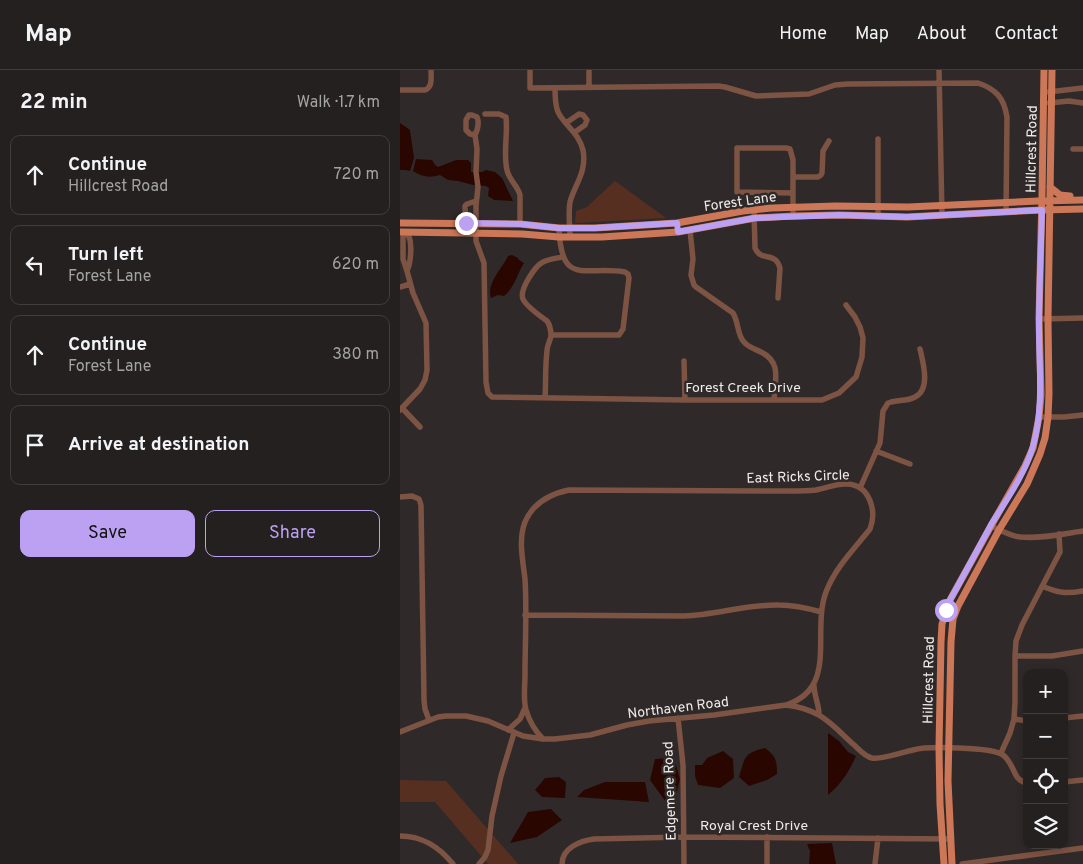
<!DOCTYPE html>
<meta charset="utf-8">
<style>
:root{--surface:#23201f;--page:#2f2d2c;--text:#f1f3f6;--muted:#a3a3a4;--line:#403e3d;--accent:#bca0f2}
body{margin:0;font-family:Overpass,sans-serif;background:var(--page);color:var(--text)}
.controls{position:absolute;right:15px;bottom:15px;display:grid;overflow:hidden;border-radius:10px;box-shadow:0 2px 8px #0003}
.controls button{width:45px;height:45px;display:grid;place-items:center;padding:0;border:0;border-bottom:1px solid var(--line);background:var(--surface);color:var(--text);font:25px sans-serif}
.stop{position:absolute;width:15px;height:15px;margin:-11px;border:4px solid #bca0f2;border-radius:50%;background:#fff}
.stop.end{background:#bca0f2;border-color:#fff;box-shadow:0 1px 5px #0008}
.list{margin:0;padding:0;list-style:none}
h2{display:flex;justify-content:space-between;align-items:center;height:65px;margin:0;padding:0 20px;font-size:21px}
h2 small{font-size:16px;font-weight:400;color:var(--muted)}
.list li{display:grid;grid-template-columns:32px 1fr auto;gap:15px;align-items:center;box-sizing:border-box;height:80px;margin:0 10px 10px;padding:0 10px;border:1px solid var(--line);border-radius:10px}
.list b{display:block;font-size:19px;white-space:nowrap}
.list p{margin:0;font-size:16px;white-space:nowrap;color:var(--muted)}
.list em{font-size:16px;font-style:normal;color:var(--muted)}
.actions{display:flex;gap:10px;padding:15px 20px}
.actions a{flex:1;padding:11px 0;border:1px solid var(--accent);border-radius:10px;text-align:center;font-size:18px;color:var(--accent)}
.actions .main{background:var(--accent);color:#111}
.icon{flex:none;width:28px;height:28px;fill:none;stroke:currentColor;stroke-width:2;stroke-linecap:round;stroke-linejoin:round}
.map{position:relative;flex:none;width:683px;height:794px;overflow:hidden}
header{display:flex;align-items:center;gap:30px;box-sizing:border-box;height:70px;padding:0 25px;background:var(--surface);border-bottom:1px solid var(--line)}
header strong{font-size:24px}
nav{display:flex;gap:28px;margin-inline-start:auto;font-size:18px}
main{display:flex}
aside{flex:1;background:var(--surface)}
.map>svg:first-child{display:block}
.green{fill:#572f20}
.water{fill:#290700}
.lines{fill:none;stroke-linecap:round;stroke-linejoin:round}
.minor{stroke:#7d5343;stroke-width:5.5}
.major{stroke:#cc7757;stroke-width:7}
.route{stroke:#bca0f2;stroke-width:6}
.labels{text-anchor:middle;stroke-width:5;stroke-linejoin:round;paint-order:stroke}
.street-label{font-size:14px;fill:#efecea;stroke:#2f2a29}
</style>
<header>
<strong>Map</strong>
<nav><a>Home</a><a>Map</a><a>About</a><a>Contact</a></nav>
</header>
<main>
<aside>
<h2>22 min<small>Walk · 1.7 km</small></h2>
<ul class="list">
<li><svg class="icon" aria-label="ahead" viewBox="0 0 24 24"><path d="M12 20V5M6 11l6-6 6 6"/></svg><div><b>Continue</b><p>Hillcrest Road</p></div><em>720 m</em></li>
<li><svg class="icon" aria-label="left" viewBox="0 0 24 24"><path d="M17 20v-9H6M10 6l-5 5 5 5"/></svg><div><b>Turn left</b><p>Forest Lane</p></div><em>620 m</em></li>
<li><svg class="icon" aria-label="ahead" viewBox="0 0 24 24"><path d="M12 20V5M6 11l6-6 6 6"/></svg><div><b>Continue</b><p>Forest Lane</p></div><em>380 m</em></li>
<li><svg class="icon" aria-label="arrive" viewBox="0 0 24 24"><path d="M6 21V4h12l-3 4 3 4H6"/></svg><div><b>Arrive at destination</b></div></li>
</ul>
<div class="actions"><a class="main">Save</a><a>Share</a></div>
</aside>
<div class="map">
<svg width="683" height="794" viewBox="0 0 683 794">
<rect width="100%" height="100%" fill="#2f2a29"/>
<path class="green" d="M215,111l51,37 -91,5 1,-12 11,-4z
M0,710l46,1 72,83h-30l-53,-62h-35z"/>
<path class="water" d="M0,53l10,7 4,28 -4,13 -4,-1h-6z
M16,89l16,1 3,5 3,2 18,-7h12l3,3v9h11l4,-2 9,2 7,6 11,23 -19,-1 -6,-4 1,-8 -3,-2 -13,-1 -15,-4 -10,-1 -8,-5c-11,3 -18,2 -27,-4z
M112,185l6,3 1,2 5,3c-7,11 -9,24 -20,33l-6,-1 -7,3c-5,-15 11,-29 17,-42z
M428,663l11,8 9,11 8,4c-7,16 -15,28 -28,39z
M365,678c11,8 12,13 12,26l-10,6 -18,6 -10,-9c6,-20 5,-24 26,-29z
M323,681l10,8 1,19 -14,10 -22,-3 -3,-9v-11h7l5,-7z
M269,688l7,7 4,14 -4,16 -10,7 -16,-22 5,-21z
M159,707l7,5 -1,16 -23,-1 -7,-7 10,-12z
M205,712h40l4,20 -72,-5 7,-7z
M151,739l11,11 -25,17 -27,6 18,-31z
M432,773l4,21h-27l1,-13 -3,-7z"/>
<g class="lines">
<path class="minor" d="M130,0v18l188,-2 7,1 31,9 53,-2 26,-9 13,-1 130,-1c18,6 26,15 29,34l-1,95
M539,0l3,145
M155,18c0,8 0,17 3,24 7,14 21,21 25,38 4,22 -8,34 -13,52 -2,11 0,24 0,35
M189,18v-18
M0,20h25c8,-3 6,-13 6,-20
M648,22l35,-4
M649,33l20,-2 14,2
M85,44h14l7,3c2,17 -3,36 1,53 2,10 11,16 13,25v29
M69,45h3l5,2c2,5 1,12 -2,18l-5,-1 -4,-4v-10z
M166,53l13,-9 4,1 4,5 -2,5 -10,7
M75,65l2,14 -1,23 2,15 -2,19v35l8,22 2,119 2,11 4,4 193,3h137l17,-7 17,-16 6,-20 1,-19 -3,-11 -5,-10 -9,-12
M673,79h10
M393,107h25l3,-2 1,-2 1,-22 6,-10
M393,123l-56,-1v-44h49l4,1 3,11v51
M354,140l1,38c6,15 20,2 25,20l-2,30
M478,146v-77
M290,160l3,29 -2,16 3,10 2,2 37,26c6,10 4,22 11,29 4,5 11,7 17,10 21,10 14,29 13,48
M66,163l-1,-27 2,-2 9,-3
M0,217l10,-3
M639,249l44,-1
M151,265h68l4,-6 6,-51 -1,-4 -3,-2c-40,-7 -64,16 -66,-44
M284,291l1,39
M145,328c1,-15 0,-32 2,-47 0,-5 3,-10 4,-15 0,-6 -1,-11 -4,-15 -7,-5 -21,-15 -24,-22 -4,-9 12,-33 20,-37 6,-3 14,-4 20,-5
M2,338l18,19
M0,340l20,-21 5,-9 2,-10 -1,-47 -13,-30 -6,-22 -4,-12v-22l4,-4c6,8 4,29 0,38
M639,347h25l19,-2
M476,381l34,13
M460,418l20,-45 3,-32 5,-8 3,-1c8,-2 17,-1 24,-5 16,-7 8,-35 5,-48
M0,427l12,-1 7,3 2,6 3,195 1,9 4,11
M591,456c9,4 19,10 29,11 21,2 42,-3 63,-6
M642,516c16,7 24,8 41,5
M125,545l159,1c32,-1 63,-12 95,-11 15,0 28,3 42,7
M615,586h37l31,-5
M414,615c0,11 5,19 5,29
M278,648l5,47 1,99
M664,648l19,-2
M614,649l13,2
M108,660l12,-11 5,-11
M0,662l38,-15 8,-1h20l22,5 35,15 20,3h12l35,-4 37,-10 22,-4 65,-6 72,-10c34,4 44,18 67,39 6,5 11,12 19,14 9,2 31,-6 41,-8 14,-4 79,-3 90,5 7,5 10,15 14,22l3,3 7,4
M143,669c-8,-8 -14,-19 -17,-29 -3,-11 -1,-24 -1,-35 0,-32 2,-64 0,-96 -2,-18 -7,-39 0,-57 8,-19 25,-28 44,-32l220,1c9,0 18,0 27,-1 11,-2 21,-7 31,-6 23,1 30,27 23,45 -16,20 -35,39 -44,63 -15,40 13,96 -40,113
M601,683l9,-20 4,-14 1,-17v-46l1,-15 6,-16 38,-73 -1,-18
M664,712l19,-2
M0,766c23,0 39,11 53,28
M79,794l6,-7 3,-7 4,-34 9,-40 13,-43
M162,794c0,-16 18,-23 32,-25l90,-2 267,2
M367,794v-27
M475,794l3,-26
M562,794l121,-16"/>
<path class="major" d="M650,117l10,8 10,1
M0,153l120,1 39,4h36l82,-5 66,-12 28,-3 65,-2 72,1 130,-6 45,-1
M0,162l122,2 37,3h43l76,-5 77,-14 38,-2 46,-1 68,2 135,-7 41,-1
M544,794l-4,-60 -1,-56 2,-106 1,-18 8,-24 41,-74 34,-60 8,-18 6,-31 2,-22 -2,-76 3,-124 2,-125
M552,794l-4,-83 3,-139 2,-23 5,-13 41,-76 28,-46 13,-30 5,-16 3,-21 1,-23 -1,-75 4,-249"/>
</g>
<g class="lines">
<path class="route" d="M66,153l54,1 39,4h36l82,-5 1,9 77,-14 26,-1 59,-2 67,2 135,-7c-1,39 -3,79 -3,118 0,40 5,80 -6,118 -8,28 -26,53 -41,77 -14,26 -28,52 -42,77l-4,10"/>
</g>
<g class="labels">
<g class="street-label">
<text transform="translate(631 79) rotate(-89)" y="5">Hillcrest Road</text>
<text transform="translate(340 131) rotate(-8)" y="5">Forest Lane</text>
<text x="343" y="322">Forest Creek Drive</text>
<text transform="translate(398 406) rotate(-2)" y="5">East Ricks Circle</text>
<text transform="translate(528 610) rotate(-89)" y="5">Hillcrest Road</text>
<text transform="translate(278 637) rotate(-7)" y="5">Northaven Road</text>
<text transform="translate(269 721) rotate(-92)" y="5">Edgemere Road</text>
<text x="354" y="760">Royal Crest Drive</text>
</g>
</g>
</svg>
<div class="controls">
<button>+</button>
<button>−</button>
<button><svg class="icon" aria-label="locate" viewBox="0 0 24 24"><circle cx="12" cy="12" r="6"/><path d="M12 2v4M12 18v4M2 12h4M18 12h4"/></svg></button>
<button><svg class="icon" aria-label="layers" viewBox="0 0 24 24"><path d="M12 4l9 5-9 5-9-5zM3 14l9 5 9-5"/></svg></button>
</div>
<div class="stop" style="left:546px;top:540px"></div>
<div class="stop end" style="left:66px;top:153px"></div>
</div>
</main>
